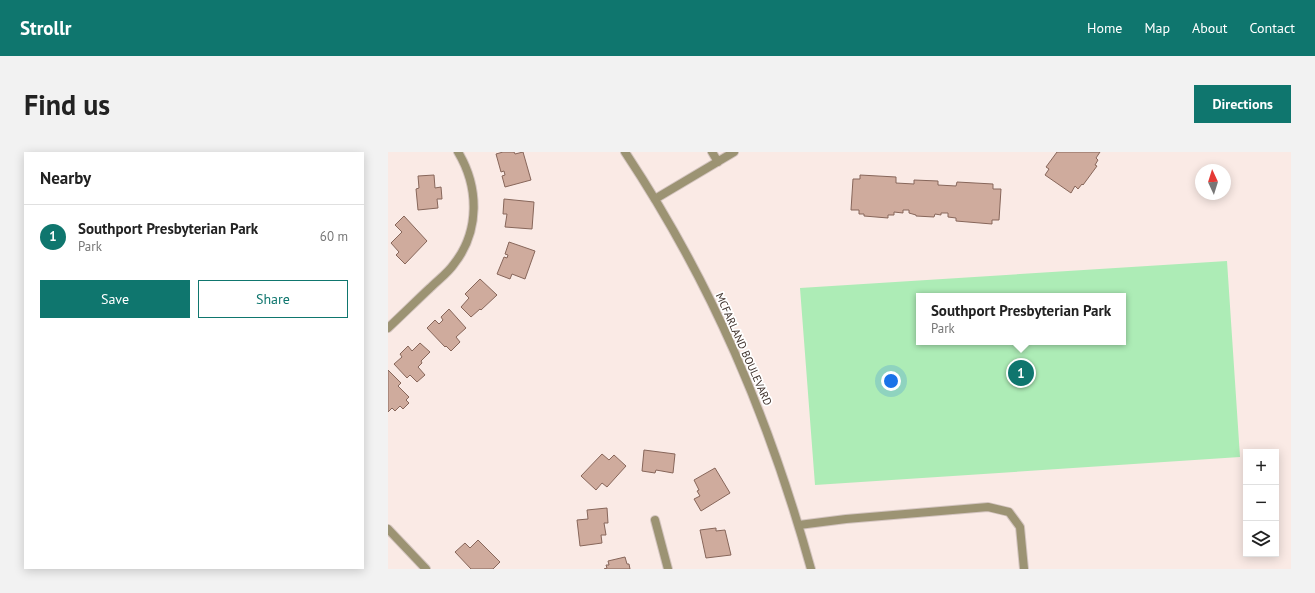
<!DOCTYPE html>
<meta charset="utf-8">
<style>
:root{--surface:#fff;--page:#f2f2f2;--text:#222;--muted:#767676;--line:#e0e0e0;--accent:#0f766e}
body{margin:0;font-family:"PT Sans",sans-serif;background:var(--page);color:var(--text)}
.controls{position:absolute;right:12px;bottom:12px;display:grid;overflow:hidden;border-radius:0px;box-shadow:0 2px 10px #0003}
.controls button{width:36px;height:36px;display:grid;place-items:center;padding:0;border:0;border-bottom:1px solid var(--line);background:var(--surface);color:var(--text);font:20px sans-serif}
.compass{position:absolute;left:807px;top:12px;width:36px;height:36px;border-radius:50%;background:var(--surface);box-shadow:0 2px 10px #0003;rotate:356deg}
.you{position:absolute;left:503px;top:229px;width:14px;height:14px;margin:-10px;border:3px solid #fff;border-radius:50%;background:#1a73e8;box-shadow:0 0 0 6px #1a73e833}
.badge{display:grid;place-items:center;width:26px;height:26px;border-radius:50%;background:var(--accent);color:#fff;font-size:13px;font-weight:700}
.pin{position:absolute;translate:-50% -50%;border:2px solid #fff;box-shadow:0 1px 4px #0006}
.popup{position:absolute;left:528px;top:141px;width:210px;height:52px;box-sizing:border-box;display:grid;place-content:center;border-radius:0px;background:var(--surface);filter:drop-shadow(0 1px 3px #0005);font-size:13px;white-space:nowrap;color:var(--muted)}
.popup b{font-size:15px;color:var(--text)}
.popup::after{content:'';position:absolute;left:50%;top:100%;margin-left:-8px;border:8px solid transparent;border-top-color:var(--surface)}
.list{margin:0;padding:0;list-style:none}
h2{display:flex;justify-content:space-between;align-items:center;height:52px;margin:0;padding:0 16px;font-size:17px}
h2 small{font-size:13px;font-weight:400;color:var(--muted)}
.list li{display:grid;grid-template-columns:26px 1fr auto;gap:12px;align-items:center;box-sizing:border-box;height:64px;padding:0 16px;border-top:1px solid var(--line)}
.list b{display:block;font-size:15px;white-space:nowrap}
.list p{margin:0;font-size:13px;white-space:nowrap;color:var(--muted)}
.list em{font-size:13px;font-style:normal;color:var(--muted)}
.actions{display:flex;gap:8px;padding:12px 16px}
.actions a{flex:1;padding:9px 0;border:1px solid var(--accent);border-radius:0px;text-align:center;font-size:14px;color:var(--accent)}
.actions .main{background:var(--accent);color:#fff}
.icon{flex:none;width:22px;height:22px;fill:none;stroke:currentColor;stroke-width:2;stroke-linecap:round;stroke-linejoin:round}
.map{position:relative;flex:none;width:903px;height:417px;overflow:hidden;border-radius:0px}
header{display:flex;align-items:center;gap:24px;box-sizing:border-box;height:56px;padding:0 20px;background:var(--accent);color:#fff}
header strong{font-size:19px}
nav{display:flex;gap:22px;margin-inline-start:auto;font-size:14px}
.intro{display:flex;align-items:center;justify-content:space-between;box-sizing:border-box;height:96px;padding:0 24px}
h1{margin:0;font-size:28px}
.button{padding:10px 18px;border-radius:0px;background:var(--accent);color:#fff;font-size:14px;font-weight:700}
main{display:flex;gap:24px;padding:0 24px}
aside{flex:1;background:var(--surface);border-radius:0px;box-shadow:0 2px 10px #0003}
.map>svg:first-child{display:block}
.green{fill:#adecb6;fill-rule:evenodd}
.building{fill:#cfab9d;stroke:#87665a}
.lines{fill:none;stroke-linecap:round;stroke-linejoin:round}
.service-casing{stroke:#d4c5c0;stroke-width:10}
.minor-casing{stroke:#d4c5c0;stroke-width:10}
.tertiary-casing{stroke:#d4c5c0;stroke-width:10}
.service{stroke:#9c9373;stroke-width:8}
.minor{stroke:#9c9373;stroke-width:8}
.tertiary{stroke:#9c9373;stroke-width:8}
.labels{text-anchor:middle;stroke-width:3.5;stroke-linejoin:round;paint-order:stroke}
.street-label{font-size:11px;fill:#3e302a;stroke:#fff}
</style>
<header>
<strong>Strollr</strong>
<nav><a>Home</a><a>Map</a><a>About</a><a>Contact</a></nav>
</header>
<div class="intro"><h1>Find us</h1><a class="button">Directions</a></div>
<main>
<aside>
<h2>Nearby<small></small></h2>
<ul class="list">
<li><span class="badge">1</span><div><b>Southport Presbyterian Park</b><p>Park</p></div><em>60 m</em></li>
</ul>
<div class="actions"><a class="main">Save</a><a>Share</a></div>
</aside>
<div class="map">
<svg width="903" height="417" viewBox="0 0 903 417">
<rect width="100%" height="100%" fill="#faeae5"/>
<path class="green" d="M839,109l13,196 -425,28 -15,-197zM531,144h204v46h-204z"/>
<path class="building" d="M115,0h11l1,2 8,-2 8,28 -26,7 -3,-11 3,-1 -1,-4 -3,1 -5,-18z
M669,0h43l-4,6 2,2 -3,5 2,1 -14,19 -1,-1 -4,5 -3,-3 -4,7 -26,-18 4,-6 -3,-2z
M46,23l1,13 6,-1 1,12h-5l1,9 -20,2 -2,-21 3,-1 -1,-12z
M472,23l36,2v6l18,1v-4l24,1v4l18,1 1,-4 36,2v5h8l-2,31h-7v4l-36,-3v-3l-8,-1v-4h-7v2l-6,-1 -1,3 -18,-1v-1l-7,-2v-3h-6v3l-9,-1v3h-6v3l-24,-2v-2h-5v-4h-8l2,-31h7z
M116,47l30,3 -2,27 -27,-2 2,-13h-4z
M16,64l23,25 -22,23 -9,-9 3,-3 -8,-9 11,-11 -7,-7z
M121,90l26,9 -10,28 -13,-5 -2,5 -13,-5 7,-17 3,1 1,-3 -3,-1z
M92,127l17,16 -16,15 -1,-1 -9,8 -10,-10 8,-9 -4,-4z
M61,157l17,19 -10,9 4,5 -9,9 -5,-5 -1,1 -18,-19 8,-8 4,4 4,-4 -2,-3z
M32,191l10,9 -9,9 1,2 -4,4 7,8 -8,7 -7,-7 -3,3 -13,-14 8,-7 -2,-3 8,-8 4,5z
M0,218l13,13 -3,3 11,11 -3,3 3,3 -6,6 -3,-3 -5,5 -3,-3 -4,4z
M256,298l31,4 -2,19 -17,-3 -1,3 -13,-2z
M214,302l7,6 5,-5 12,11 -19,21 -5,-4 -6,7 -15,-14z
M327,316l15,25 -29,18 -7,-12 6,-3 -3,-5 2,-1 -5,-10z
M219,356l1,15h-4l2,12h-5l1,8 -22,3 -3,-26 11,-1 -1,-9z
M328,376v3l9,-1 6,25 -25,3 -6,-28z
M90,388l22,22 -7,7h-22l-16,-17 10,-9 5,5z
M237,405l2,7h2l1,5h-26l3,-1 -1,-3h3l-1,-4z"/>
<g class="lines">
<g class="service-casing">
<path id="service" d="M411,373l47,-6 142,-12 21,5 11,15 4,42"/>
</g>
<g class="minor-casing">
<path id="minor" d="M324,0l6,10
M267,47l79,-47
M0,176c14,-13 28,-27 42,-40 8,-8 18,-15 24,-24 26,-33 25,-77 4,-112
M267,368l13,49
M0,377l38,40"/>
</g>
<g class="tertiary-casing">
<path id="tertiary" d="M237,0c87,131 144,266 186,417"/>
</g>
<use href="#service" class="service"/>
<use href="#minor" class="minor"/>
<use href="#tertiary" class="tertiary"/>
</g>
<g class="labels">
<g class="street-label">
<text transform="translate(356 197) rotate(66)" y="4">MCFARLAND BOULEVARD</text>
</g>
</g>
</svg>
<div class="controls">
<button>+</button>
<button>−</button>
<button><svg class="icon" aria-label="layers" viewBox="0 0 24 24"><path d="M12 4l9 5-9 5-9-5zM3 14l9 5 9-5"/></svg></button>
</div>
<svg class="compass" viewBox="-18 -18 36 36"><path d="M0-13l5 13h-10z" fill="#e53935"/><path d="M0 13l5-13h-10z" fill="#767676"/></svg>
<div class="you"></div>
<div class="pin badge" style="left:633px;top:221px">1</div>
<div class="popup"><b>Southport Presbyterian Park</b>Park</div>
</div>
</main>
